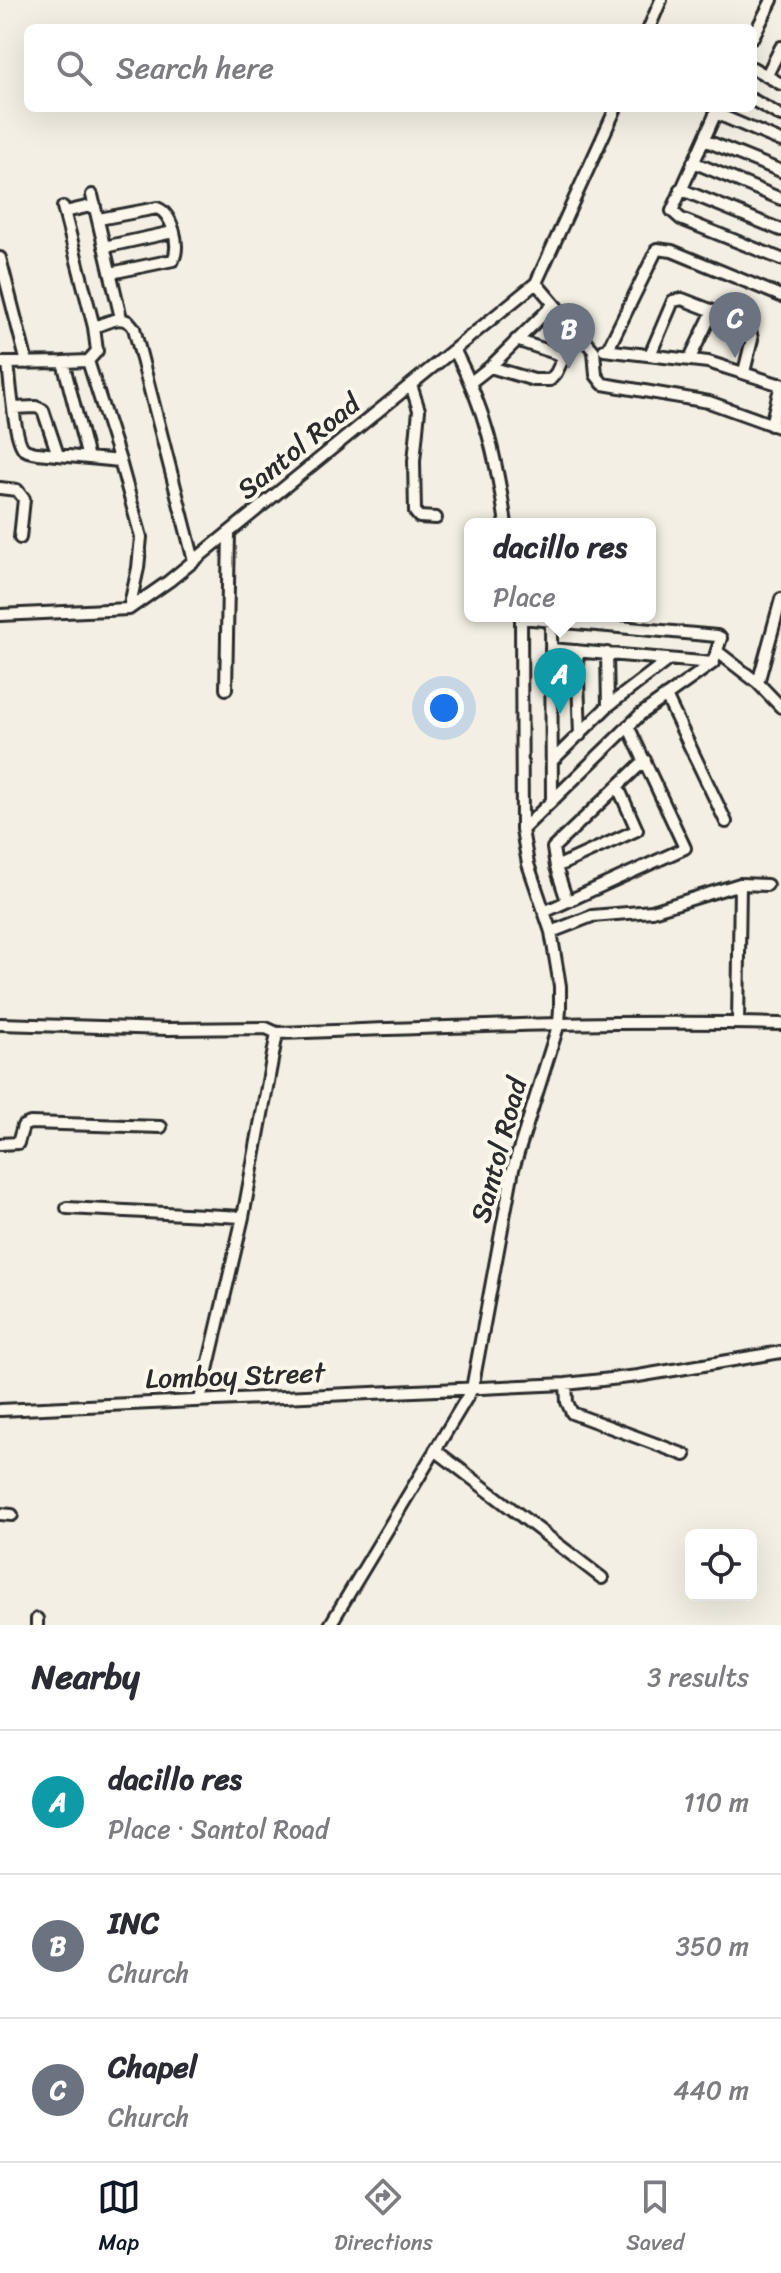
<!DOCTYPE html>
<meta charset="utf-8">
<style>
:root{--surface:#fff;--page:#f2f2f3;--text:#2b2b33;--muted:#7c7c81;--line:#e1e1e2;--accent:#111827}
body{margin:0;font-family:Sriracha,sans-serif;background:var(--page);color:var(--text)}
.controls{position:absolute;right:24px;bottom:24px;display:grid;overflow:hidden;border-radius:12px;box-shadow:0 8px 32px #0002}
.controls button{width:72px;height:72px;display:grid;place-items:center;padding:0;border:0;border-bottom:2px solid var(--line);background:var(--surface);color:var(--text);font:40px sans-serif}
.you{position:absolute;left:444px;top:708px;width:28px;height:28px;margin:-20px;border:6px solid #fff;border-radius:50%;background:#1a73e8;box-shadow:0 0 0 12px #1a73e833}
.badge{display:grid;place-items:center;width:52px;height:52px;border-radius:50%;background:var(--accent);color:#fff;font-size:26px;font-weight:700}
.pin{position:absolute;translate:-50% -66px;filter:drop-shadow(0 2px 4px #0008)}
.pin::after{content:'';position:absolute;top:42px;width:28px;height:24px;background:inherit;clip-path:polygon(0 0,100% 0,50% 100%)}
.popup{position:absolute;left:464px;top:518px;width:192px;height:104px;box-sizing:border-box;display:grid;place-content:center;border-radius:12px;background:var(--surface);filter:drop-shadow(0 2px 6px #0005);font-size:26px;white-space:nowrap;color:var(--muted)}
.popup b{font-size:30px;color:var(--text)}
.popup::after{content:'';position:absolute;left:50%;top:100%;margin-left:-16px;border:16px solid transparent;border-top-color:var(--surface)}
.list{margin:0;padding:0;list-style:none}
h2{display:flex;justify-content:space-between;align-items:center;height:104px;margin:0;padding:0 32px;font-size:34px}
h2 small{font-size:26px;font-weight:400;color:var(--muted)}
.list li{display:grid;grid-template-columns:52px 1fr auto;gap:24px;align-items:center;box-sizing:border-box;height:144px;padding:0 32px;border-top:2px solid var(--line)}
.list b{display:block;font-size:30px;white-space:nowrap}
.list p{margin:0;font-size:26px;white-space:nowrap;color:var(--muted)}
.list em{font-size:26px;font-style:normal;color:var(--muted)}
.icon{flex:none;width:44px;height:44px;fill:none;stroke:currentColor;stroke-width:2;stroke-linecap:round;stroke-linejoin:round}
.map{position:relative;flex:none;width:781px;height:1625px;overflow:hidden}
.search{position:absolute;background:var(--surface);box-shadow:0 8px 32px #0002;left:24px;right:24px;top:24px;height:88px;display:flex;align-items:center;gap:20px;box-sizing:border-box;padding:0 28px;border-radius:12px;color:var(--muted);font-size:30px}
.sheet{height:536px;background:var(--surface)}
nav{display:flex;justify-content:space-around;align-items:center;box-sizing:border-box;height:112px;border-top:2px solid var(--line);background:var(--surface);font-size:22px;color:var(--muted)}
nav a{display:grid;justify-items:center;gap:4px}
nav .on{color:var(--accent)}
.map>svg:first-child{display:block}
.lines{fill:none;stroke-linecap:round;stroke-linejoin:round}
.minor-casing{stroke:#2b2b2b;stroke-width:16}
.minor{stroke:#fbf7ec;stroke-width:10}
.labels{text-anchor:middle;stroke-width:8;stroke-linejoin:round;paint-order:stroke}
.street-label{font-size:28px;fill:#2b2b2b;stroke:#fbf7ec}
</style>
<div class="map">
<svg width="781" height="1625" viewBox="0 0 781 1625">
<rect width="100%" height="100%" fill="#f3efe4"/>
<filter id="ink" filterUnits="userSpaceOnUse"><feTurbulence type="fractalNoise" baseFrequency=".0125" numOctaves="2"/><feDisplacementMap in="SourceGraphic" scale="16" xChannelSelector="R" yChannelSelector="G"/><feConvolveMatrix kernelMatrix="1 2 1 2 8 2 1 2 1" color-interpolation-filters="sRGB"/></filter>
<g filter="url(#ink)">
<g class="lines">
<g class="minor-casing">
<path id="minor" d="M649,28l12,-28
M753,37l19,-37
M753,68l28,16
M767,75l14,-28
M753,100l28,16
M718,108l-46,103 9,8 100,40
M715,113l66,28
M704,140l77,31
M693,162l88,37
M680,189l101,41
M92,195l29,123
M63,207l31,120
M65,212l30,-7
M99,219l58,-11c15,5 24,38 16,52l-62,13
M104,247l69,-15
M0,258l27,105
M536,283l58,68 2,24 7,9 106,18 72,26
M516,340l48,16
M608,349l49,-100 15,2 109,45
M604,350l104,12 73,23
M455,351c31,60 41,107 51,173
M650,355l23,-54 9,-2 67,26 3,14 -8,33
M690,358l23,-47
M63,362l25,-1
M0,363h8c2,16 6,77 16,86 4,3 9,3 13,4l83,8
M8,363l55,-1 25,96
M490,367l44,13h16l6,-7 21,-43
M471,382l19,-15 64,-63
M411,385l8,25 -5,51 1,51 4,5 17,1
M13,408l23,-1 7,3 15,45
M771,425l10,-41
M0,488l17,2 7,9 -4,39
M129,609l9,-41 3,-31 -21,-76 -32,-100 9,-10 -3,-24c15,-5 30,-15 40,1l60,233
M0,615l129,-6 40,-28 367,-298 80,-175
M521,618l196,18 4,2 -8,25 -72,51 -119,116
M551,620l1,180
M551,649l162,14
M577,651l3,84
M718,652l40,31 23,24
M607,653l1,53
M758,683l23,-84
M226,689l3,-156
M666,696l60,126
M553,760l55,-54 60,-46
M556,867l81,-37 -19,-43
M567,901l-11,-34 -3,-19 92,-88
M544,912l141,-64 -57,-122
M551,932l41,-16 60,-5 88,-27 27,1
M738,1023l2,-139
M0,1024l168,5 98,-1 11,5 -34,184 -43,183
M277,1033c168,-6 336,-13 504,-9
M0,1144l18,-1 5,-17 7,-3 131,4
M67,1208l176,9
M566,1384l1,18 5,11 113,42
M0,1410l566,-26 72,-8 143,-24
M435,1450l167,128
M0,1514l12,1
M37,1619v6
M330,1625l142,-236 41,-220 46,-146 1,-15v-22l-9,-54 -23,-68 -6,-34 -1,-214"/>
</g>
<use href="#minor" class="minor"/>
</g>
</g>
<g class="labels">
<g class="street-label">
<text transform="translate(298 446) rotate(-39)" y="10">Santol Road</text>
<text transform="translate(498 1150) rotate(-75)" y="10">Santol Road</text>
<text transform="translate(235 1375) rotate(-2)" y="10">Lomboy Street</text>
</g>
</g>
</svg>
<div class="controls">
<button><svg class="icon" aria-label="locate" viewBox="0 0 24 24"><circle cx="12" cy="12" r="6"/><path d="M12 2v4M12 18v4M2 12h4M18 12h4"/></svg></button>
</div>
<div class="you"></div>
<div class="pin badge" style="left:560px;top:714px;background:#0f9aa8">A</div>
<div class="popup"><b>dacillo res</b>Place</div>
<div class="pin badge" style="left:569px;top:369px;background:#6b7280">B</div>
<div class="pin badge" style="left:735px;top:358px;background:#6b7280">C</div>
<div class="search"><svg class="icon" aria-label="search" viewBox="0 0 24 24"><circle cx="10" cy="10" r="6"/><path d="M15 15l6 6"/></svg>Search here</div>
</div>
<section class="sheet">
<h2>Nearby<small>3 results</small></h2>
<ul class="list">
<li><span class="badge" style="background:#0f9aa8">A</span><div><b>dacillo res</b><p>Place · Santol Road</p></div><em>110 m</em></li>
<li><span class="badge" style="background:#6b7280">B</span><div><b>INC</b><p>Church</p></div><em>350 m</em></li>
<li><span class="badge" style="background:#6b7280">C</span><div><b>Chapel</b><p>Church</p></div><em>440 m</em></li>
</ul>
</section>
<nav>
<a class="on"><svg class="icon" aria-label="map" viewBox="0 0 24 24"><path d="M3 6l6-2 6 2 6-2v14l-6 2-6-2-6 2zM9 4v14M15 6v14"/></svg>Map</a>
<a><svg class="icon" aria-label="directions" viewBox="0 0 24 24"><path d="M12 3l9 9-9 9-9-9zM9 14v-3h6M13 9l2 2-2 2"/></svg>Directions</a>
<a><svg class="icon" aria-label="saved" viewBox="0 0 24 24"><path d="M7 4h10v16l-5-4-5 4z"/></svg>Saved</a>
</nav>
